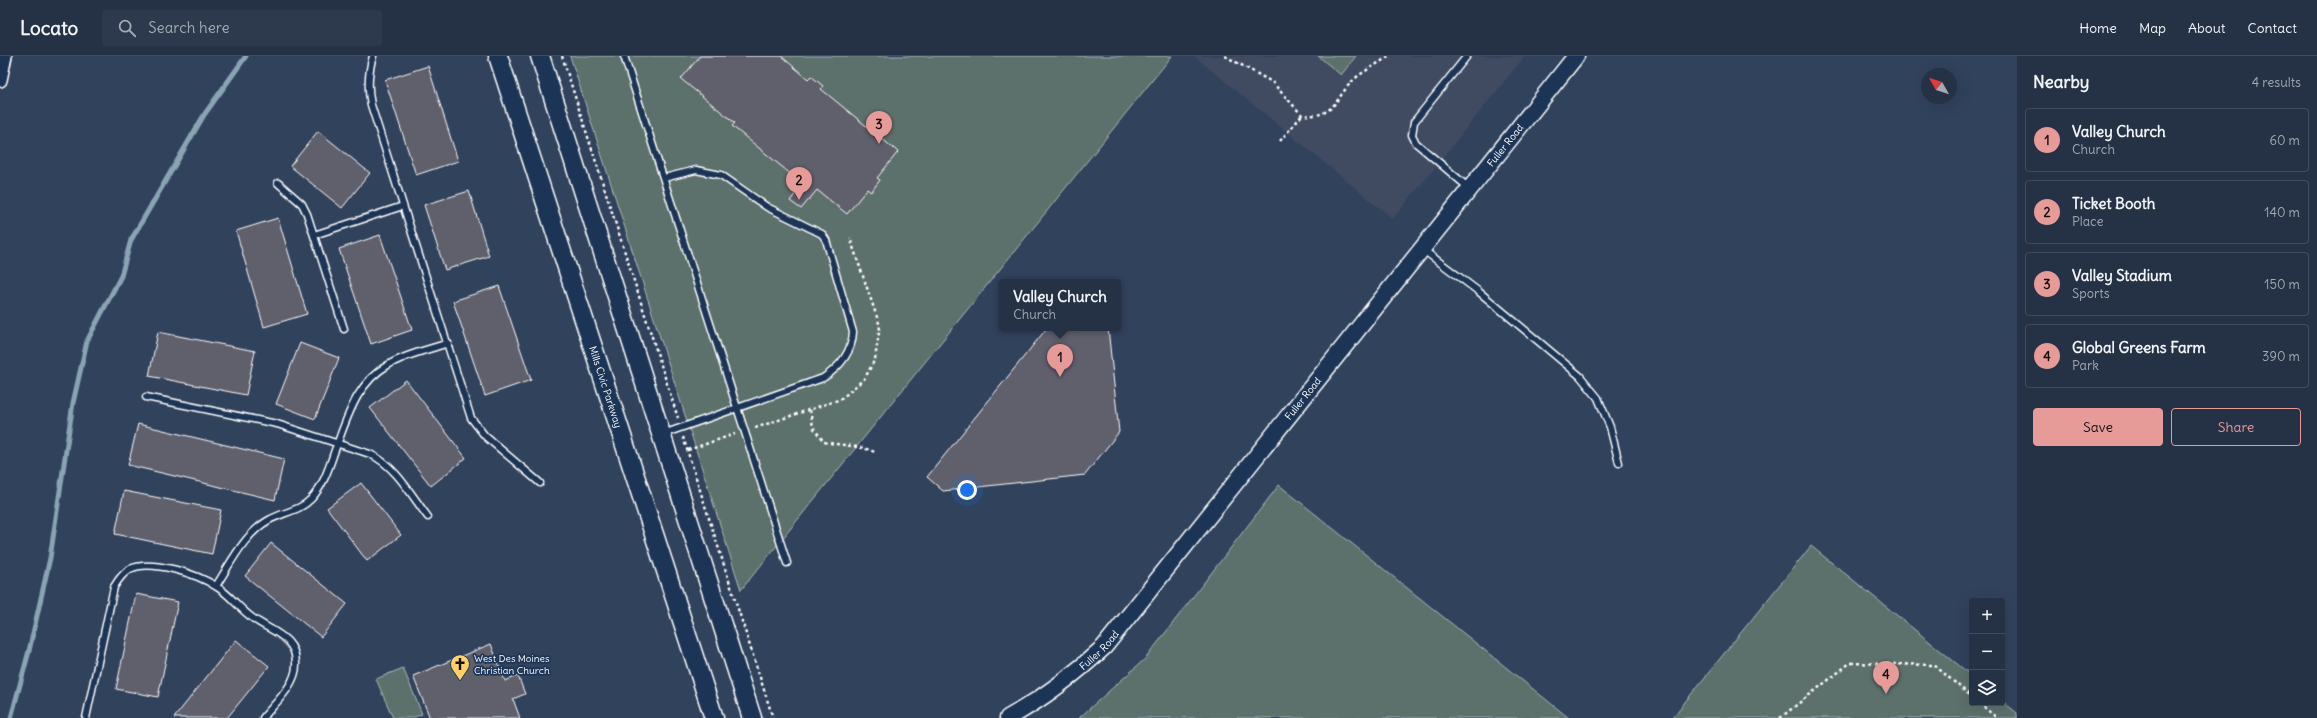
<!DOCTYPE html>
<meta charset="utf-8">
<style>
:root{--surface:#253246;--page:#2d3a4d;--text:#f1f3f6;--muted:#a3aab3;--line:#424d5f;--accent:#e69b98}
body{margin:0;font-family:Delius,sans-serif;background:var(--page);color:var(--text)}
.controls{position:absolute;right:12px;bottom:12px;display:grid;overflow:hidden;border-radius:4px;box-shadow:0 4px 16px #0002}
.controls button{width:36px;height:36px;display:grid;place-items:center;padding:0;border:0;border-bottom:1px solid var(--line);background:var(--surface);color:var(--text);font:20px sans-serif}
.compass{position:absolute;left:1921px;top:12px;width:36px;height:36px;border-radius:50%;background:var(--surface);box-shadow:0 4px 16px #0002;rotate:309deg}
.you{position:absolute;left:967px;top:434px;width:14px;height:14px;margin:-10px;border:3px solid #fff;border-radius:50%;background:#1a73e8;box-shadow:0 0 0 6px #1a73e833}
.badge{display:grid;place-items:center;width:26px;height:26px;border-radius:50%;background:var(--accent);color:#111;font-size:13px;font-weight:700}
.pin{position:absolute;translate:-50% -33px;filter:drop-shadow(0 1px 2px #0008)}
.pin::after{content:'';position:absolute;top:21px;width:14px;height:12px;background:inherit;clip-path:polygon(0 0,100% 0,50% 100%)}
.popup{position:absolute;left:999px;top:223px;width:122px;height:52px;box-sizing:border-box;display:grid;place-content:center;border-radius:4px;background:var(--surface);filter:drop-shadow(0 1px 3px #0005);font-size:13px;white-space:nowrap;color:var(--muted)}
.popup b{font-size:15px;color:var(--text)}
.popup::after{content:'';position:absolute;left:50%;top:100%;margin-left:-8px;border:8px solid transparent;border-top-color:var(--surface)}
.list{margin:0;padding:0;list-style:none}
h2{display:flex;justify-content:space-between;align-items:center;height:52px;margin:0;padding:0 16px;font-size:17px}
h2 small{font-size:13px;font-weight:400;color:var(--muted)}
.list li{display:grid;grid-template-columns:26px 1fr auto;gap:12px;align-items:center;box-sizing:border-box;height:64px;margin:0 8px 8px;padding:0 8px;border:1px solid var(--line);border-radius:4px}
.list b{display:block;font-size:15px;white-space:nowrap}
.list p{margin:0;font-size:13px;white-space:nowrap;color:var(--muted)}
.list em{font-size:13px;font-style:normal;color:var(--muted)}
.actions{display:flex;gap:8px;padding:12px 16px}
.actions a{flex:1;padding:9px 0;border:1px solid var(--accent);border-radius:4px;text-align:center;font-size:14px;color:var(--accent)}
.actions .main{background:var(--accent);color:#111}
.icon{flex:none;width:22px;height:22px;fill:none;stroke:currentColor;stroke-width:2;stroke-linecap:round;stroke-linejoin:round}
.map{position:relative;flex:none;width:2017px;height:662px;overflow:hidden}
header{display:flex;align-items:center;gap:24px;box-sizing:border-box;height:56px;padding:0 20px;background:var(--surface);border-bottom:1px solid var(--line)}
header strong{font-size:19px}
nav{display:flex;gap:22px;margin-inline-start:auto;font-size:14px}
.search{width:280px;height:36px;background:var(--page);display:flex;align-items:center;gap:10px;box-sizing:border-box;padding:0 14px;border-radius:4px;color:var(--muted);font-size:15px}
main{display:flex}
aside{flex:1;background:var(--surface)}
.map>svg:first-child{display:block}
.built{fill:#3f4b62}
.green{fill:#5b706c;stroke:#adb8b6}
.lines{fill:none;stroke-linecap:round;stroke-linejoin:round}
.stream{stroke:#8aa4b4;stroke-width:5}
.building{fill:#615f6c;stroke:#fff}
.service-casing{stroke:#fff;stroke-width:9}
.minor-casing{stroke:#fff;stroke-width:16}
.tertiary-casing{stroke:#fff;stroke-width:19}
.secondary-casing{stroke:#fff;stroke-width:21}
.path{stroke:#fff;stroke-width:2.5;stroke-dasharray:3 3;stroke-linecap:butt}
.service{stroke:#1d3557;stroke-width:6}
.minor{stroke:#1d3557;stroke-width:13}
.tertiary{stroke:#1d3557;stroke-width:16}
.secondary{stroke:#1d3557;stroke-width:18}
.labels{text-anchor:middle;stroke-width:3.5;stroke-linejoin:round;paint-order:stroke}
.street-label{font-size:10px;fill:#fff;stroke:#1d3557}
.poi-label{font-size:10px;fill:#fff;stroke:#1d3557;text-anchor:start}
</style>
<header>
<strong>Locato</strong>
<div class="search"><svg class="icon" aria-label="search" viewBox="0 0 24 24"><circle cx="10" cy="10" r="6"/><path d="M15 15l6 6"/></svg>Search here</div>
<nav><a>Home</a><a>Map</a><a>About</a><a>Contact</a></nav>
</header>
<main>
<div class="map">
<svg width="2017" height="662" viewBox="0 0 2017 662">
<rect width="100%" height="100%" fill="#31425d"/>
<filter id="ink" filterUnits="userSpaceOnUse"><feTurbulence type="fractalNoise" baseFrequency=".025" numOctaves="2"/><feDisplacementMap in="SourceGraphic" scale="8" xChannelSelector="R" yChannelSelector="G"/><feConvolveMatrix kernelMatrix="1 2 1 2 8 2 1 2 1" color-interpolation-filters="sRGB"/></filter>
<g filter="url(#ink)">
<path class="built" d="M1194,0h331l-132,163z"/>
<path class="green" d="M570,0h602l-431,534z
M1318,0h38l-15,19z
M1279,429l290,233h-490l67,-60z
M1811,490l161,130v27h30v-2l15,12v5h-345z
M403,612l19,46 -10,4h-19l-17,-39z"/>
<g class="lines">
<path class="stream" d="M11,662l18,-67 21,-93 23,-155 14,-62 34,-65 10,-36 73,-125 42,-59"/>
</g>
<path class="building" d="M700,0h81l27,23 3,-3 12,10 -2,3 77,63 -21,26 3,2 -9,12 -4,-3 -20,25 -30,-24 -16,19 -11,-8 13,-17 -71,-58 3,-3 -54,-44z
M428,10l30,95 -42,14 -31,-95z
M318,75l52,42 -28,35 -52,-42z
M469,135l20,65 -44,14 -21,-65z
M278,162l29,96 -43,13 -28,-96z
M380,179l32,95 -41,14 -32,-95z
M499,230l32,94 -46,16 -32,-95z
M1047,272h61l11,104 -34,43 -142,16 -16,-14z
M158,276l97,19 -9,44 -97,-19z
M300,287l39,15 -24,61 -39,-15z
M406,324l60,78 -35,28 -61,-78z
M138,368l146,35 -9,41 -147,-35z
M361,427l40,52 -34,26 -40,-53z
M124,435l97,19 -9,44 -97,-20z
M271,487l76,61 -26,33 -76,-61z
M136,538l42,8 -20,95 -42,-8z
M236,584l33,26 -42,52h-53z
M491,588l14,37 13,-5 7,18 -12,5 7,19h-90l-17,-42z"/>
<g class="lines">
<g class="service-casing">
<path id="service" d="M373,0c-5,17 -6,31 -2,49l100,313 14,18 55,47
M624,0l163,507
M1467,0l-53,66 -2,13 4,8 53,45
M278,127l24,21 5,10 37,115
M314,179l89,-29
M1422,193l56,42 102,85 18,22 12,29 9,36
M146,341l131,27 93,30c26,12 41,41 58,63
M663,378l160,-56c17,-11 29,-25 30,-46l-27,-92 -4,-6 -55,-27 -46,-32 -25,-5 -32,8
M216,530c15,-23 28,-52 53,-66 14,-8 31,-9 42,-21 13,-14 18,-32 24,-49 12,-31 21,-67 53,-85 18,-11 40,-15 60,-22
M86,662l28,-131c4,-7 9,-14 16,-18 21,-10 68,5 87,18 14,8 23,23 37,32 18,13 43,18 42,46 0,20 -21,38 -33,53"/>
</g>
<g class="minor-casing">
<path id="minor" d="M0,24l5,-24"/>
</g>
<g class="tertiary-casing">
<g id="tertiary">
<path id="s1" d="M1008,662c36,-20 66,-43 96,-71l472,-591"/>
</g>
</g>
<g class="secondary-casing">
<g id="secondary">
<path id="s2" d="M498,0l216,662"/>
<path d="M540,0l212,662"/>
</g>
</g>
<path class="path" d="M562,0l116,362
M1225,0l47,26 30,33c36,4 33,-21 56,-39 10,-7 21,-13 31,-20
M1280,85l22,-26
M810,354l3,17 11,15c14,3 42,4 52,11
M755,372l86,-29 24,-21 10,-19 5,-33 -30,-88
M683,381l90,281
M688,394l47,-16
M1979,647l18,15
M1780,662l70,-55 84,2 38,32"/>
<use href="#service" class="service"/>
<use href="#minor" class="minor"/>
<use href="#tertiary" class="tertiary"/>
<use href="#secondary" class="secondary"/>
</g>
</g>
<defs>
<g id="church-pin" transform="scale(1)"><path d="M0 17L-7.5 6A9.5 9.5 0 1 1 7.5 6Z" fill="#ffd166" stroke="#1d3557"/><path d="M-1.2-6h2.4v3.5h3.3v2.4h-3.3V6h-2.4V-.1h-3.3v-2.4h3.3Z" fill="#111"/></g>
</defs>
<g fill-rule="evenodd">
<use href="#church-pin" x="460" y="608"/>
</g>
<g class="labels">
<g class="street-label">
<text dy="4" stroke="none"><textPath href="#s1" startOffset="762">Fuller Road</textPath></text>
<text dy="4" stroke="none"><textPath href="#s2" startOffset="348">Mills Civic Parkway</textPath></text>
<text dy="4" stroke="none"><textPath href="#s1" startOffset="438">Fuller Road</textPath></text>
<text dy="4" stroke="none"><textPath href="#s1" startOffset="114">Fuller Road</textPath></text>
</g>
<g class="poi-label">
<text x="474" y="606">West Des Moines<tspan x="474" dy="12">Christian Church</tspan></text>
</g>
</g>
</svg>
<div class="controls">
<button>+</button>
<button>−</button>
<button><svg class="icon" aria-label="layers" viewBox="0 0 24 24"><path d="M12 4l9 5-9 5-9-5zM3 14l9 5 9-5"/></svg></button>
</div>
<svg class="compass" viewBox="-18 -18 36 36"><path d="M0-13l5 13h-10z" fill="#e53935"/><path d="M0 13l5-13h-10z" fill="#a3aab3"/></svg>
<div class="you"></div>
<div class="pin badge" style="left:1060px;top:321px">1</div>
<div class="popup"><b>Valley Church</b>Church</div>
<div class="pin badge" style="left:799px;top:144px">2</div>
<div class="pin badge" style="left:879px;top:88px">3</div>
<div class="pin badge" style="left:1886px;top:638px">4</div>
</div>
<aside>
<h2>Nearby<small>4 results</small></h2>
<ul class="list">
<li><span class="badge">1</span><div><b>Valley Church</b><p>Church</p></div><em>60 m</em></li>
<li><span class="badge">2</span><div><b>Ticket Booth</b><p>Place</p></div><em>140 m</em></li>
<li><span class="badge">3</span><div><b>Valley Stadium</b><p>Sports</p></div><em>150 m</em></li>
<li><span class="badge">4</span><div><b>Global Greens Farm</b><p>Park</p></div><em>390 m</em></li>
</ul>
<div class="actions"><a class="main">Save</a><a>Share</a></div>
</aside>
</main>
